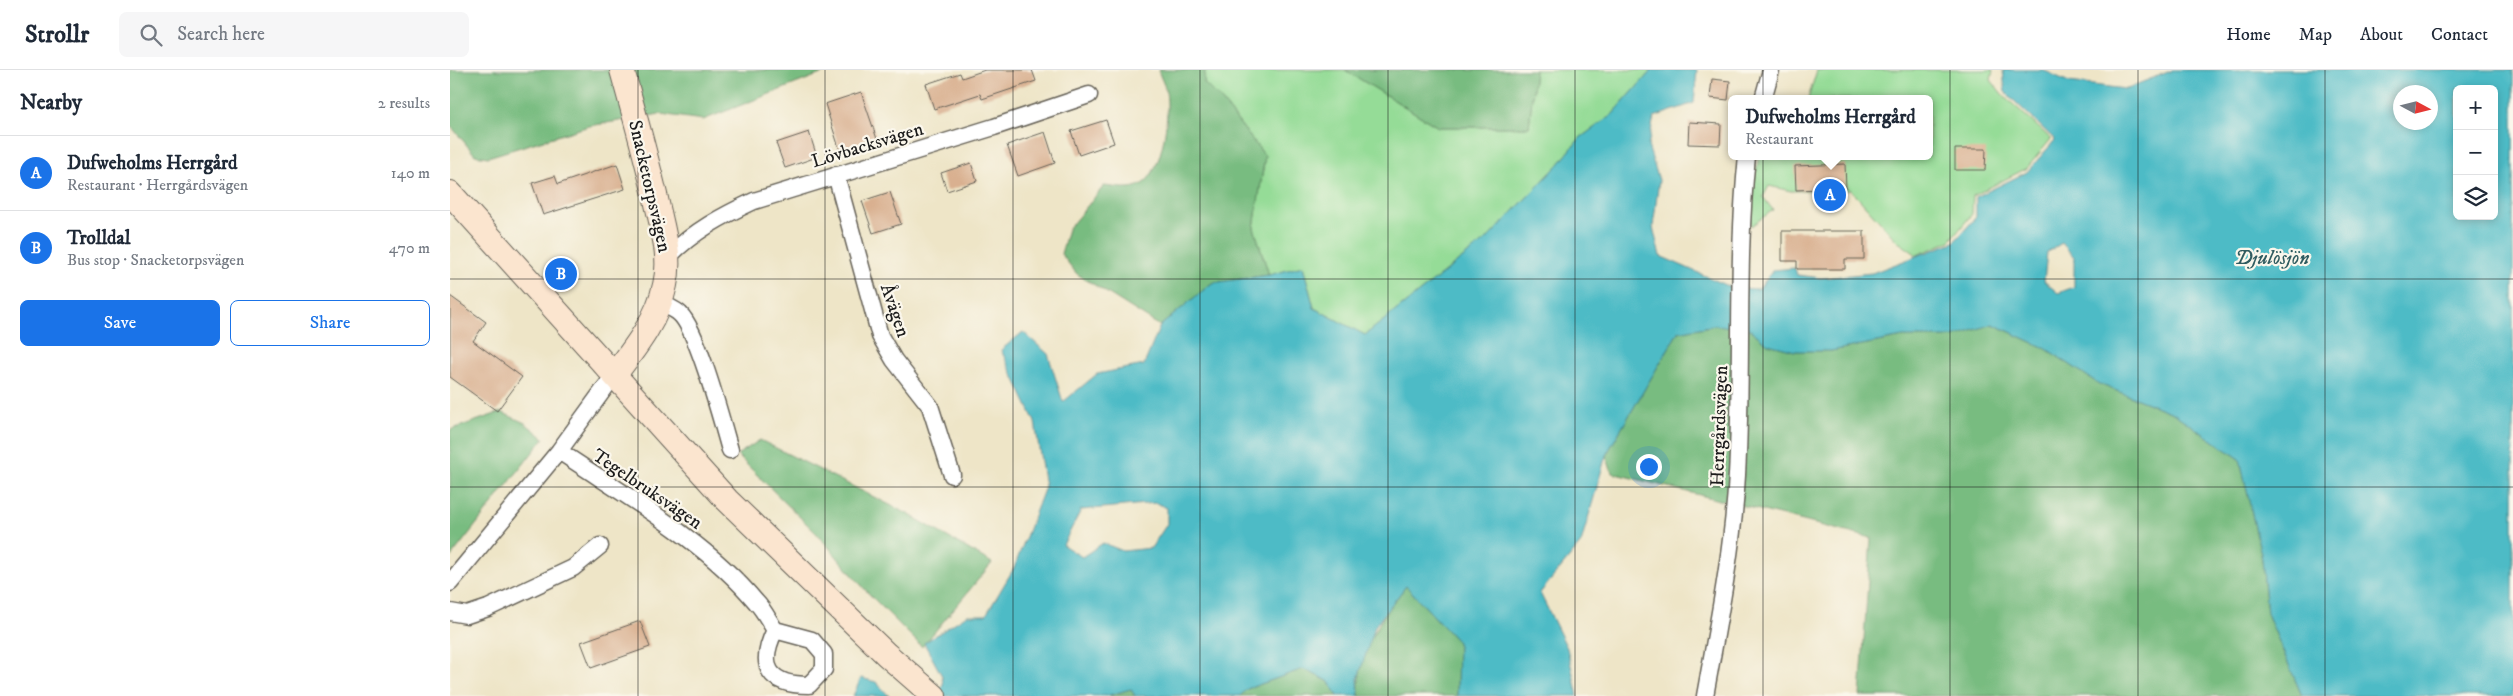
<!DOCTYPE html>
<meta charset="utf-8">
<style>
:root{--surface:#fff;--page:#f6f6f7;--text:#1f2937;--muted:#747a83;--line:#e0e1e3;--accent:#1a73e8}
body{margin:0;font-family:"IM FELL DW Pica",serif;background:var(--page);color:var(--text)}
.controls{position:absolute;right:15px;top:15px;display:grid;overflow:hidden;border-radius:8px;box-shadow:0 2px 8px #0003}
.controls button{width:45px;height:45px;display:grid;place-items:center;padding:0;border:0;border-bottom:1px solid var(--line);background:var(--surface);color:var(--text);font:25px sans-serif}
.compass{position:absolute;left:1943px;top:15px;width:45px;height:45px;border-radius:50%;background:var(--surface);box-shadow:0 2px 8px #0003;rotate:97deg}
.you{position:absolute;left:1198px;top:396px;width:18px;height:18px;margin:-12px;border:4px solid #fff;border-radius:50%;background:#1a73e8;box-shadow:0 0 0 8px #1a73e833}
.badge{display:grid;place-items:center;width:32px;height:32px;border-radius:50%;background:var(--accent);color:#fff;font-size:16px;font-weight:700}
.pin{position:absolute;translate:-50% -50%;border:2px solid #fff;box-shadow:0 1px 5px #0006}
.popup{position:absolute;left:1278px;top:25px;width:205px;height:65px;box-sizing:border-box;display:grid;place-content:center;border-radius:8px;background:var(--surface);filter:drop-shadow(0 1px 4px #0005);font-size:16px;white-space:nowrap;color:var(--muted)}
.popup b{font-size:19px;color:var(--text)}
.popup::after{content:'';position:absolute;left:50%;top:100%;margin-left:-10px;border:10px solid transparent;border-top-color:var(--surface)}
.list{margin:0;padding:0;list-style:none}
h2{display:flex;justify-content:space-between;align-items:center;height:65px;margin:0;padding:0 20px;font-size:21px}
h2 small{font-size:16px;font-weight:400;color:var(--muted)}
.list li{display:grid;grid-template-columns:32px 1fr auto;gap:15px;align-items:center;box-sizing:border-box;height:75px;padding:0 20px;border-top:1px solid var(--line)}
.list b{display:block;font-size:19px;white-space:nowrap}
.list p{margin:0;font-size:16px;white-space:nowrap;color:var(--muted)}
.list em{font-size:16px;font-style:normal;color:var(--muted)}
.actions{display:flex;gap:10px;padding:15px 20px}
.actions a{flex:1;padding:11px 0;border:1px solid var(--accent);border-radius:8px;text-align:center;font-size:18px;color:var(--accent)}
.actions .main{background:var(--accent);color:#fff}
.icon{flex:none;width:28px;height:28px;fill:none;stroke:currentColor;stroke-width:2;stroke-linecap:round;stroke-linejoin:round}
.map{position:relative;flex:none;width:2063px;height:626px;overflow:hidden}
header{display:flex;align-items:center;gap:30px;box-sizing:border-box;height:70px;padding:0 25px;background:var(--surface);border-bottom:1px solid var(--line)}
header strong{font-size:24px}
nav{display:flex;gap:28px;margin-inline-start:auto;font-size:18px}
.search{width:350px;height:45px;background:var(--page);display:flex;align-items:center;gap:12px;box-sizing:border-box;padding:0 18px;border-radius:8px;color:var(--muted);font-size:19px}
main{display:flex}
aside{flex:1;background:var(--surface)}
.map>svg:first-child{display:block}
.green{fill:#95dc97;stroke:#587c5a}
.forest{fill:#78bc80;stroke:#4a6c4e}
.water{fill:#4ebbc6;stroke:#356c71;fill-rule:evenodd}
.building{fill:#d9b090}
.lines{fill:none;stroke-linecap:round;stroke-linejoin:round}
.street-casing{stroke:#666258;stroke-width:19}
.secondary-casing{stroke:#666258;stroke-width:26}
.street{stroke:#fff;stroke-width:16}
.secondary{stroke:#fbe5cf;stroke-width:24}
.grid{fill:none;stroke:#1c1c1c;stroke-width:1;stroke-opacity:0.55}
.labels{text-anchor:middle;stroke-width:4.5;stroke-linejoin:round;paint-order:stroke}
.street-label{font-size:19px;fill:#1c1c1c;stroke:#fbf7ec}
.water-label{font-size:20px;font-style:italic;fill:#305c60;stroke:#fbf7ec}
</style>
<header>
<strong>Strollr</strong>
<div class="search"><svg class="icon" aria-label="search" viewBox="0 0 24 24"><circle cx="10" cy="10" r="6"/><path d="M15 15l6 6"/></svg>Search here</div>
<nav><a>Home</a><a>Map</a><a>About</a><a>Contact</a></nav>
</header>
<main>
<aside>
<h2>Nearby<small>2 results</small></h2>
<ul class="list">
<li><span class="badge">A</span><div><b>Dufweholms Herrgård</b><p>Restaurant · Herrgårdsvägen</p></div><em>140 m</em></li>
<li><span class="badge">B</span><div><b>Trolldal</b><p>Bus stop · Snacketorpsvägen</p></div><em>470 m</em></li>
</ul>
<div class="actions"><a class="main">Save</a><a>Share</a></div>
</aside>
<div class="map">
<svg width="2063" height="626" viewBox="0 0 2063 626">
<rect width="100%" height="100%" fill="#fbf7ec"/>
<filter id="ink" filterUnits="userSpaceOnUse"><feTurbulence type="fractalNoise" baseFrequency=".02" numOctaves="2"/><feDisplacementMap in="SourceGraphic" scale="10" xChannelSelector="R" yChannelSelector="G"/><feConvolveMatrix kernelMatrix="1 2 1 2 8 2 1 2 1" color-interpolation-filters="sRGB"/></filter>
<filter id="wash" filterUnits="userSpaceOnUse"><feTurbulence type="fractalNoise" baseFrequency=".0096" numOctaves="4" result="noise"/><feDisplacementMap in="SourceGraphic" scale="20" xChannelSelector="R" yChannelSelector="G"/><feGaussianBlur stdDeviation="1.12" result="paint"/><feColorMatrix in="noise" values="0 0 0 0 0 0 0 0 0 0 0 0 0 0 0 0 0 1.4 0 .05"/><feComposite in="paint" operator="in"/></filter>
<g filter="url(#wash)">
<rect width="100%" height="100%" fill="#eee5c7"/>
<path class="green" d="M755,0h140l93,57h91l6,-57h117l-40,45 -32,23 -21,26 -71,74 -123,97 -51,-27 -11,-42 -34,9 -15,-47 11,-72 -43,-55 -18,-18z
M1367,0h176l-2,10 11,14 49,45 -24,29 -54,28 -1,18 -22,27 -33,14 -20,-14 -46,-51 -60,1 -22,-5 -6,11 10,13 -22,16 -3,-13 11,-57h170v-57h-121z"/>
<path class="forest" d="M0,0h381l-128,50 -43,-6 -71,12 -101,31 -13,-2 -25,-30z
M708,0h47l-1,13 18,18 43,55 -11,72 15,47 -57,8 -52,43 -83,-52 -16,-20 7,-25 36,-43c13,1 26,5 38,-2 21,-12 28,-71 24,-92 -1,-7 -6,-15 -8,-22z
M895,0h190l-6,57h-91z
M1543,254l52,24 54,36 74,29 67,46 22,100 5,54 35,83h-442l11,-158 -259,-65 -6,-18 72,-123 37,-7 34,4 19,15 27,7h36l72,-14h50z
M51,342l24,11 19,15 -94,120v-128z
M310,370l148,74 84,49 -70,84 -53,-53 -52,-60 -80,-79z
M956,516l52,56 -1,54h-98c-3,-44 22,-77 47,-110z
M853,599l25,12 10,15h-98l7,-7z
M681,619l4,7h-29z"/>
<path class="water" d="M1202,0h45l-3,33 -40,14 -6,29 11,34 -6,47 7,29 73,32 26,1 14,-19 22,-2 2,7 24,3 51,-5 82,-31 22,-25v-20l51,-25 28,-32 -50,-48 -2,-22h40l26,12 56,7 48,-19h340v626h-211l-35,-83 -5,-54 -22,-100 -67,-46 -74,-29 -54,-36 -52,-24 -40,13h-50l-72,14h-36l-27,-7 -19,-15 -34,-4 -37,7 -72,123 -25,88 -41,50 27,55 11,48h-121l1,-54 -52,-56 -31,40 -17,52 1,18h-21l-10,-15 -25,-12 -56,20 -7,7h-105l-4,-7 -25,7h-173l10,-10 -1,-10 -18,-33 43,-28h19l28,-47 31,-81 -10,-65 -34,-72 22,-18 25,22 15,48 34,-28 47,-9 16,-39 52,-43 57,-8 34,-9 11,42 51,27 123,-97 71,-74 21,-26 32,-23zM2007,19h37v127h-37zM1950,22h30v30h-30zM1612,173l12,14v30l-16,6 -14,-12 3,-29zM706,433l11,5v16l-16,24 -28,3 -20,-8 -21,14 -19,-12 18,-35z
M411,608l15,4 13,14h-36z"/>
<g id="blocks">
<path class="building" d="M535,0h47l4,11 -54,18 -2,-5 -46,15 -8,-25 34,-11 2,5z
M1262,9l18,2 -2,19 -18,-2z
M411,22l16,47 -37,12 -15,-47z
M656,50l8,23 -35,12 -8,-24z
M1239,52l32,2 -1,21 -32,-1z
M359,62l8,25 -32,11 -9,-25z
M595,62l10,31 -37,13 -11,-31z
M1505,79h31l-1,21h-30z
M521,93l6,18 -30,10 -6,-18z
M167,94l8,25 -82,26 -11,-32 23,-7 3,8z
M1395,94l1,24 -50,2 -1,-24z
M440,122l11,32 -28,9 -11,-32z
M1332,161h82v28h-19v10h-48v-8h-15z
M0,226l36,26 -13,19 49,36 -25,34 -47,-34z
M190,551l10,26 -59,21 -10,-26z"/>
</g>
</g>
<g filter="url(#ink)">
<use href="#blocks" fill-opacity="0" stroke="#666258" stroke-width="1"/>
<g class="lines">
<g class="street-casing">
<path id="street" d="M1313,29l8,-29
M386,105l44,161 14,24 36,46 22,69
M219,186c25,-25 53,-40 85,-55l240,-74 95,-32
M209,232c7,4 16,7 21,12 18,17 42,108 50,136
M109,381c65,44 147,90 197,151 8,8 13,19 19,28l37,10 12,14v15l-15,16c-40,0 -52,-18 -34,-55
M0,513l109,-132 56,-77
M0,542l17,3 21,-7 85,-40 27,-22
M1255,626c13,-73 28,-147 32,-221 6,-107 -1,-213 10,-319"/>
</g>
<g class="secondary-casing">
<path id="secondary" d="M0,123l277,307 159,154 48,42
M165,304c20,-26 43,-55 50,-89 7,-29 -3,-57 -9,-86 -10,-43 -22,-86 -34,-129"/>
</g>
<use href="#street" class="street"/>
<use href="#secondary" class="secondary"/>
</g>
</g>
<path class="grid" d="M188,0v626M375,0v626M563,0v626M750,0v626M938,0v626M1125,0v626M1313,0v626M1500,0v626M1688,0v626M1875,0v626M0,209h2063M0,417h2063"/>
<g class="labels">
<g class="street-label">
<text transform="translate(417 74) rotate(-17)" y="7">Lövbacksvägen</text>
<text transform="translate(201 116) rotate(77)" y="7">Snacketorpsvägen</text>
<text transform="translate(446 240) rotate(71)" y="7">Åvägen</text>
<text transform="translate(1268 356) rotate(-88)" y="7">Herrgårdsvägen</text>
<text transform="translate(198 418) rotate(34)" y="7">Tegelbruksvägen</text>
</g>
<g class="water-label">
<text x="1822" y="194">Djulösjön</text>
</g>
</g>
</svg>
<div class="controls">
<button>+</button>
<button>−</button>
<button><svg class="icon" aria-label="layers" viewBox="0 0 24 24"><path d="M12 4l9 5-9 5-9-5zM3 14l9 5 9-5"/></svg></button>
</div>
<svg class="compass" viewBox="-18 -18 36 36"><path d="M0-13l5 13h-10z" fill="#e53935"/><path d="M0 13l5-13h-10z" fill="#747a83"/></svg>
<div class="you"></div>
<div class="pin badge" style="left:1380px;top:125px">A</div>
<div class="popup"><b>Dufweholms Herrgård</b>Restaurant</div>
<div class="pin badge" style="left:111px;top:204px">B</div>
</div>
</main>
